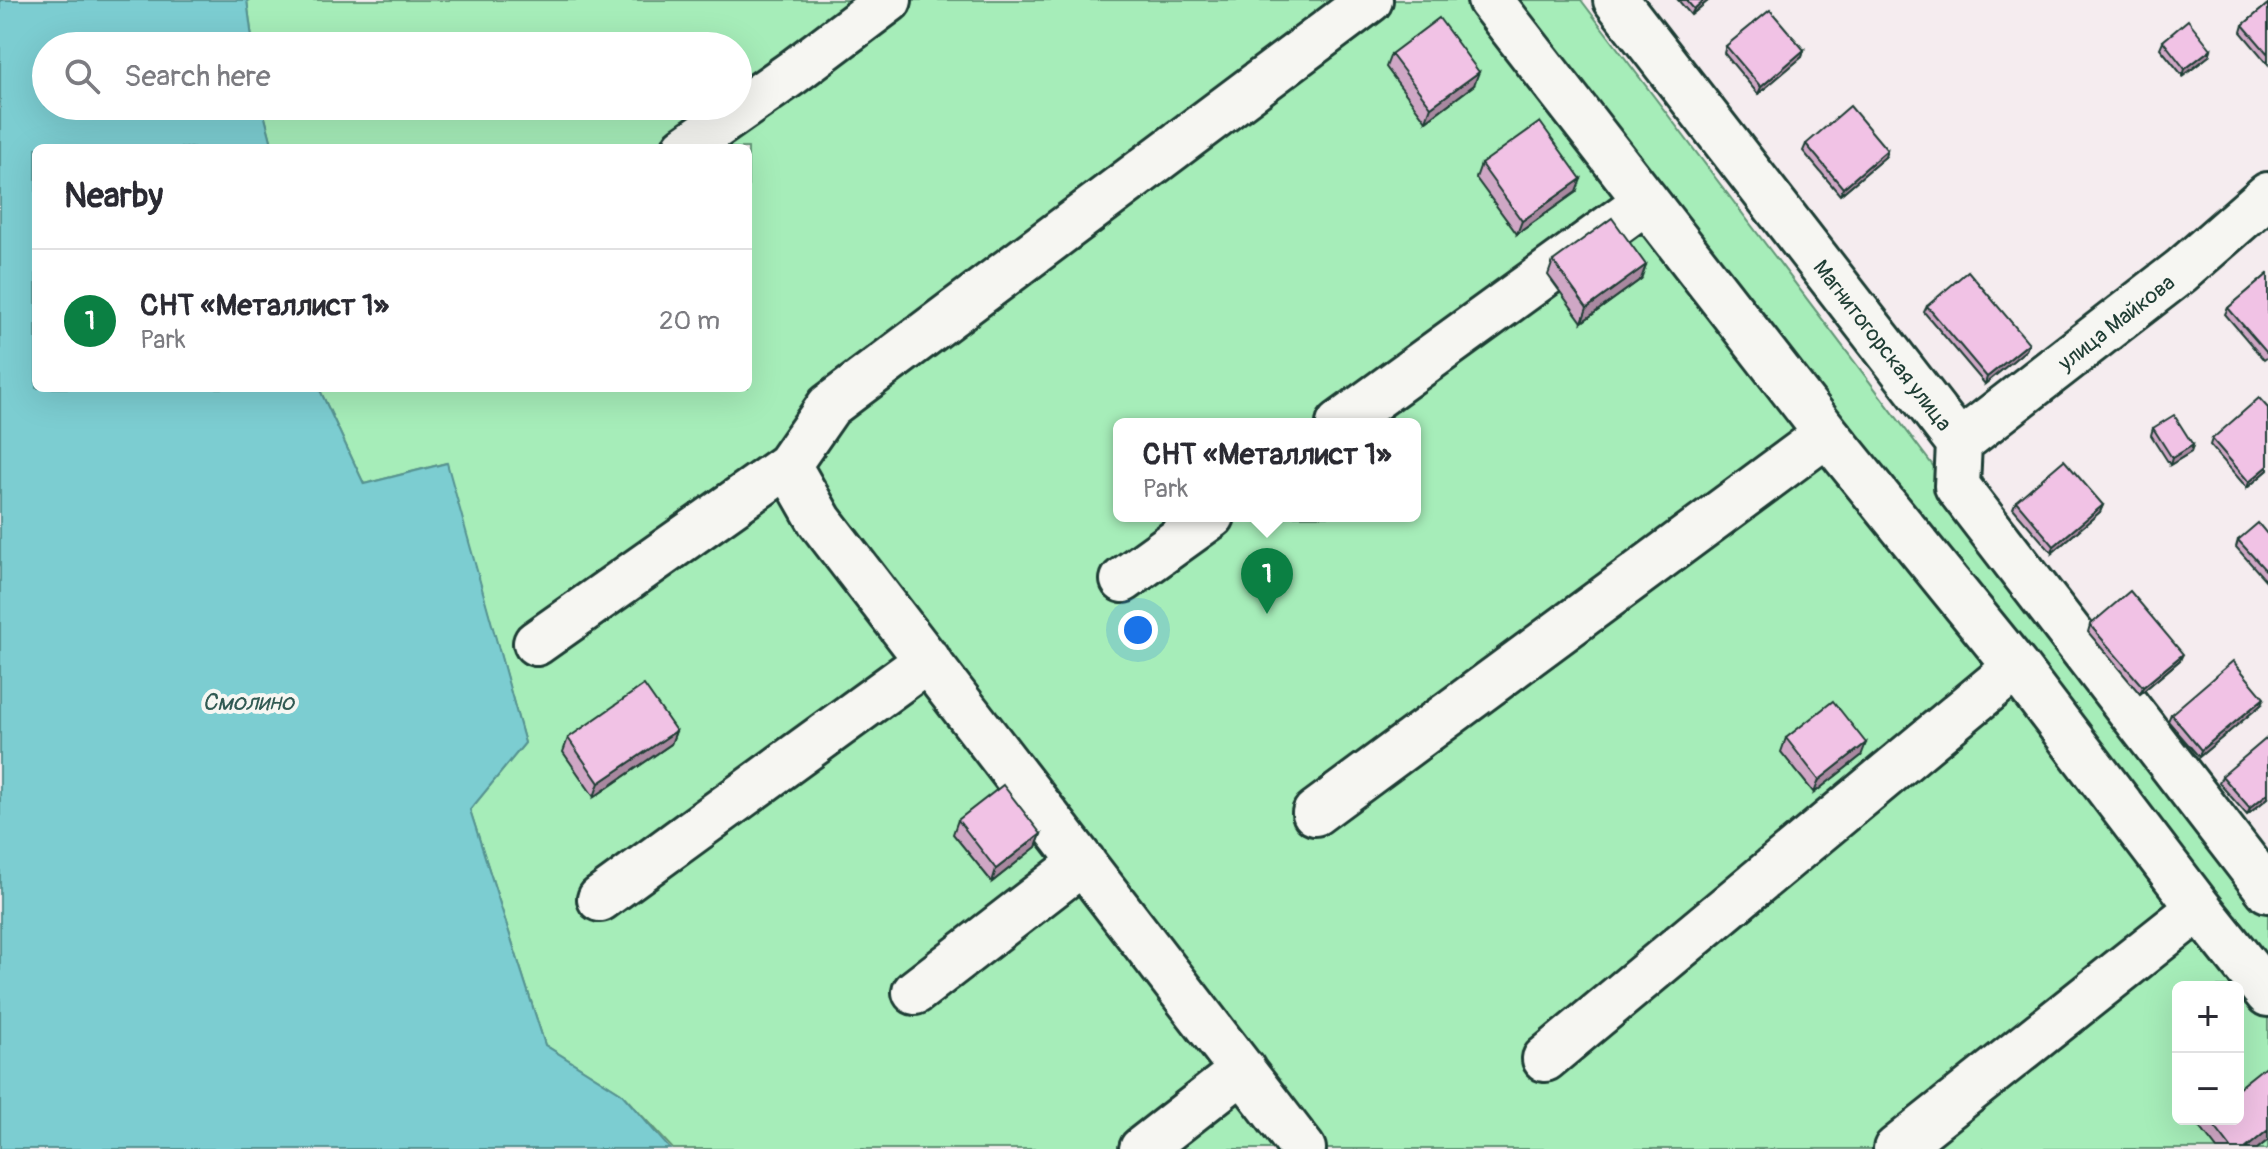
<!DOCTYPE html>
<meta charset="utf-8">
<style>
:root{--surface:#fff;--page:#f7f7f7;--text:#2b2b33;--muted:#7c7c81;--line:#e1e1e2;--accent:#0b8043}
body{margin:0;font-family:Pangolin,sans-serif;background:var(--page);color:var(--text)}
.controls{position:absolute;right:24px;bottom:24px;display:grid;overflow:hidden;border-radius:12px;box-shadow:0 8px 32px #0002}
.controls button{width:72px;height:72px;display:grid;place-items:center;padding:0;border:0;border-bottom:2px solid var(--line);background:var(--surface);color:var(--text);font:40px sans-serif}
.you{position:absolute;left:1138px;top:630px;width:28px;height:28px;margin:-20px;border:6px solid #fff;border-radius:50%;background:#1a73e8;box-shadow:0 0 0 12px #1a73e833}
.badge{display:grid;place-items:center;width:52px;height:52px;border-radius:50%;background:var(--accent);color:#fff;font-size:26px;font-weight:700}
.pin{position:absolute;translate:-50% -66px;filter:drop-shadow(0 2px 4px #0008)}
.pin::after{content:'';position:absolute;top:42px;width:28px;height:24px;background:inherit;clip-path:polygon(0 0,100% 0,50% 100%)}
.popup{position:absolute;left:1113px;top:418px;width:308px;height:104px;box-sizing:border-box;display:grid;place-content:center;border-radius:12px;background:var(--surface);filter:drop-shadow(0 2px 6px #0005);font-size:26px;white-space:nowrap;color:var(--muted)}
.popup b{font-size:30px;color:var(--text)}
.popup::after{content:'';position:absolute;left:50%;top:100%;margin-left:-16px;border:16px solid transparent;border-top-color:var(--surface)}
.list{margin:0;padding:0;list-style:none}
h2{display:flex;justify-content:space-between;align-items:center;height:104px;margin:0;padding:0 32px;font-size:34px}
h2 small{font-size:26px;font-weight:400;color:var(--muted)}
.list li{display:grid;grid-template-columns:52px 1fr auto;gap:24px;align-items:center;box-sizing:border-box;height:144px;padding:0 32px;border-top:2px solid var(--line)}
.list b{display:block;font-size:30px;white-space:nowrap}
.list p{margin:0;font-size:26px;white-space:nowrap;color:var(--muted)}
.list em{font-size:26px;font-style:normal;color:var(--muted)}
.icon{flex:none;width:44px;height:44px;fill:none;stroke:currentColor;stroke-width:2;stroke-linecap:round;stroke-linejoin:round}
.map{position:relative;flex:none;width:2268px;height:1149px;overflow:hidden}
.search{position:absolute;background:var(--surface);box-shadow:0 8px 32px #0002;left:32px;top:32px;width:720px;height:88px;display:flex;align-items:center;gap:20px;box-sizing:border-box;padding:0 28px;border-radius:44px;color:var(--muted);font-size:30px}
.panel{position:absolute;background:var(--surface);box-shadow:0 8px 32px #0002;left:32px;top:144px;width:720px;height:248px;border-radius:12px}
.map>svg:first-child{display:block}
.green{fill:#a6edb9;stroke:#629576;stroke-width:2;fill-rule:evenodd}
.water{fill:#7bcdd1;stroke:#569392;stroke-width:2}
.lines{fill:none;stroke-linecap:round;stroke-linejoin:round}
.minor-casing{stroke:#1f3d34;stroke-width:50}
.minor{stroke:#f6f6f2;stroke-width:44}
.wall{fill:#cfa7c5;stroke:#1f3d34;stroke-width:2}
.shaded-wall{fill:#a988a0;stroke:#1f3d34;stroke-width:2}
.building{fill:#f1c2e5;stroke:#1f3d34;stroke-width:2}
.labels{text-anchor:middle;stroke-width:8;stroke-linejoin:round;paint-order:stroke}
.street-label{font-size:22px;fill:#1f3d34;stroke:#f6f6f2}
.water-label{font-size:24px;font-style:italic;fill:#315a53;stroke:#f6f6f2}
</style>
<div class="map">
<svg width="2268" height="1149" viewBox="0 0 2268 1149">
<rect width="100%" height="100%" fill="#f5ecef"/>
<filter id="ink" filterUnits="userSpaceOnUse"><feTurbulence type="fractalNoise" baseFrequency=".0125" numOctaves="2"/><feDisplacementMap in="SourceGraphic" scale="16" xChannelSelector="R" yChannelSelector="G"/><feConvolveMatrix kernelMatrix="1 2 1 2 8 2 1 2 1" color-interpolation-filters="sRGB"/></filter>
<g filter="url(#ink)">
<path class="green" d="M247,0h1334l687,909v240h-1595l-52,-56 -76,-48 -75,-235 55,-67 -79,-280 -82,21 -45,-96h429v-240h-475l-11,-42h476v-60h-485zM1119,424h296v92h-296zM2178,987h60v132h-60z"/>
<path class="water" d="M0,0h247l6,46h-207v60h216l11,42h-237v240h283l45,96 83,-21 78,280 -55,67 75,235 76,48 49,56h-670z"/>
<g class="lines">
<g class="minor-casing">
<path id="minor" d="M1490,0l337,434 189,233 183,241 69,86
M1616,0l343,443 -2,43 311,404
M685,148l107,-75 97,-73
M1339,424l307,-223
M1959,443l222,-172 87,-76
M1123,580l89,-64
M536,643l252,-178
M1315,813l512,-379
M600,899l328,-239
M915,992l168,-130
M1545,1059l471,-392
M1142,1149l101,-79
M1303,1149l-483,-628 -32,-56 41,-59 541,-406
M1896,1149l303,-241"/>
</g>
<use href="#minor" class="minor"/>
</g>
<path class="wall" d="M1678,0h31l-18,15z
M2268,4v60l-27,-32 2,-7z
M2163,41l48,8 -2,7 -26,20 -23,-28z
M1726,46l78,4 -2,7 -44,37 -34,-41z
M1391,54l83,31 -48,36 -40,-54z
M1806,144l79,13 -45,38 -37,-44z
M1481,164l95,28 -59,42 -41,-56z
M1553,261l88,18 -59,43 -34,-47z
M2268,274v83l-4,3 -39,-46 3,-6z
M1927,306l102,37 -3,7 -41,34 -61,-72z
M2268,408v62l-21,18 -37,-43 2,-6z
M2153,428l40,17 -2,7 -21,13 -19,-30z
M2016,501l87,4 -3,7 -48,41 -39,-45z
M2268,535v47h-1l-31,-35 2,-7z
M2090,625l90,35 -40,34 -52,-62z
M2261,705l-62,52 -31,-36 3,-7z
M676,731l-5,13 -77,53 -31,-45 5,-14z
M1786,738l75,18 -47,37 -33,-41z
M2222,776l46,22 -21,17 -28,-32z
M958,820l83,14 -5,13 -44,35 -39,-48z
M2268,1064v76l-11,9h-40l-17,-22 3,-8h35z"/>
<path class="shaded-wall" d="M1704,0h5l-18,15 3,-6z
M2211,49l-2,7 -26,20 2,-7z
M1804,50l-2,7 -44,37 3,-7z
M1479,72l-5,13 -48,36 5,-14z
M1887,150l-2,7 -45,38 3,-7z
M1581,179l-5,13 -59,42 5,-13z
M1646,265l-5,14 -59,43 5,-14z
M2029,343l-3,7 -41,34 2,-7z
M2193,445l-2,7 -21,13 2,-7z
M2268,466v4l-21,18 2,-6z
M2103,505l-3,7 -48,41 2,-7z
M2183,654l-3,6 -40,34 3,-7z
M2264,698l-3,7 -62,52 2,-7z
M676,731l-5,13 -77,53 5,-14z
M1866,743l-5,13 -47,37 5,-13z
M2268,793v5l-21,17 3,-7z
M1041,834l-5,13 -44,35 4,-13z
M2268,1130v10l-11,9h-12z"/>
<path class="building" d="M1686,0h18l-10,9z
M2268,4v50l-25,-29z
M1770,10l34,40 -43,37 -35,-41z
M1439,18l40,54 -48,35 -40,-53z
M2188,20l23,29 -26,20 -22,-28z
M1850,106l37,44 -44,38 -37,-44z
M1540,122l41,57 -59,42 -41,-57z
M1612,218l34,47 -59,43 -34,-47z
M1968,271l61,72 -42,34 -60,-71z
M2268,274v78l-1,1 -39,-45z
M2259,398l9,10v58l-19,16 -37,-43z
M2174,415l19,30 -21,13 -19,-30z
M2064,460l39,45 -49,41 -38,-45z
M2258,523l10,12v38l-30,-33z
M2130,591l53,63 -40,33 -53,-62z
M2233,661l31,37 -63,52 -30,-36z
M644,685l32,46 -77,52 -31,-45z
M1833,701l33,42 -47,37 -33,-42z
M2268,737v56l-18,15 -28,-32z
M1003,785l38,49 -45,35 -38,-49z
M2268,1064v66l-23,19h-13l-23,-30h29v-31z"/>
</g>
<g class="labels">
<g class="street-label">
<text transform="translate(2116 322) rotate(-38)" y="8">улица Майкова</text>
<text transform="translate(1883 345) rotate(52)" y="8">Магнитогорская улица</text>
</g>
<g class="water-label">
<text x="248" y="710">Смолино</text>
</g>
</g>
</svg>
<div class="controls">
<button>+</button>
<button>−</button>
</div>
<div class="you"></div>
<div class="pin badge" style="left:1267px;top:614px">1</div>
<div class="popup"><b>СНТ «Металлист 1»</b>Park</div>
<div class="search"><svg class="icon" aria-label="search" viewBox="0 0 24 24"><circle cx="10" cy="10" r="6"/><path d="M15 15l6 6"/></svg>Search here</div>
<section class="panel">
<h2>Nearby<small></small></h2>
<ul class="list">
<li><span class="badge">1</span><div><b>СНТ «Металлист 1»</b><p>Park</p></div><em>20 m</em></li>
</ul>
</section>
</div>
